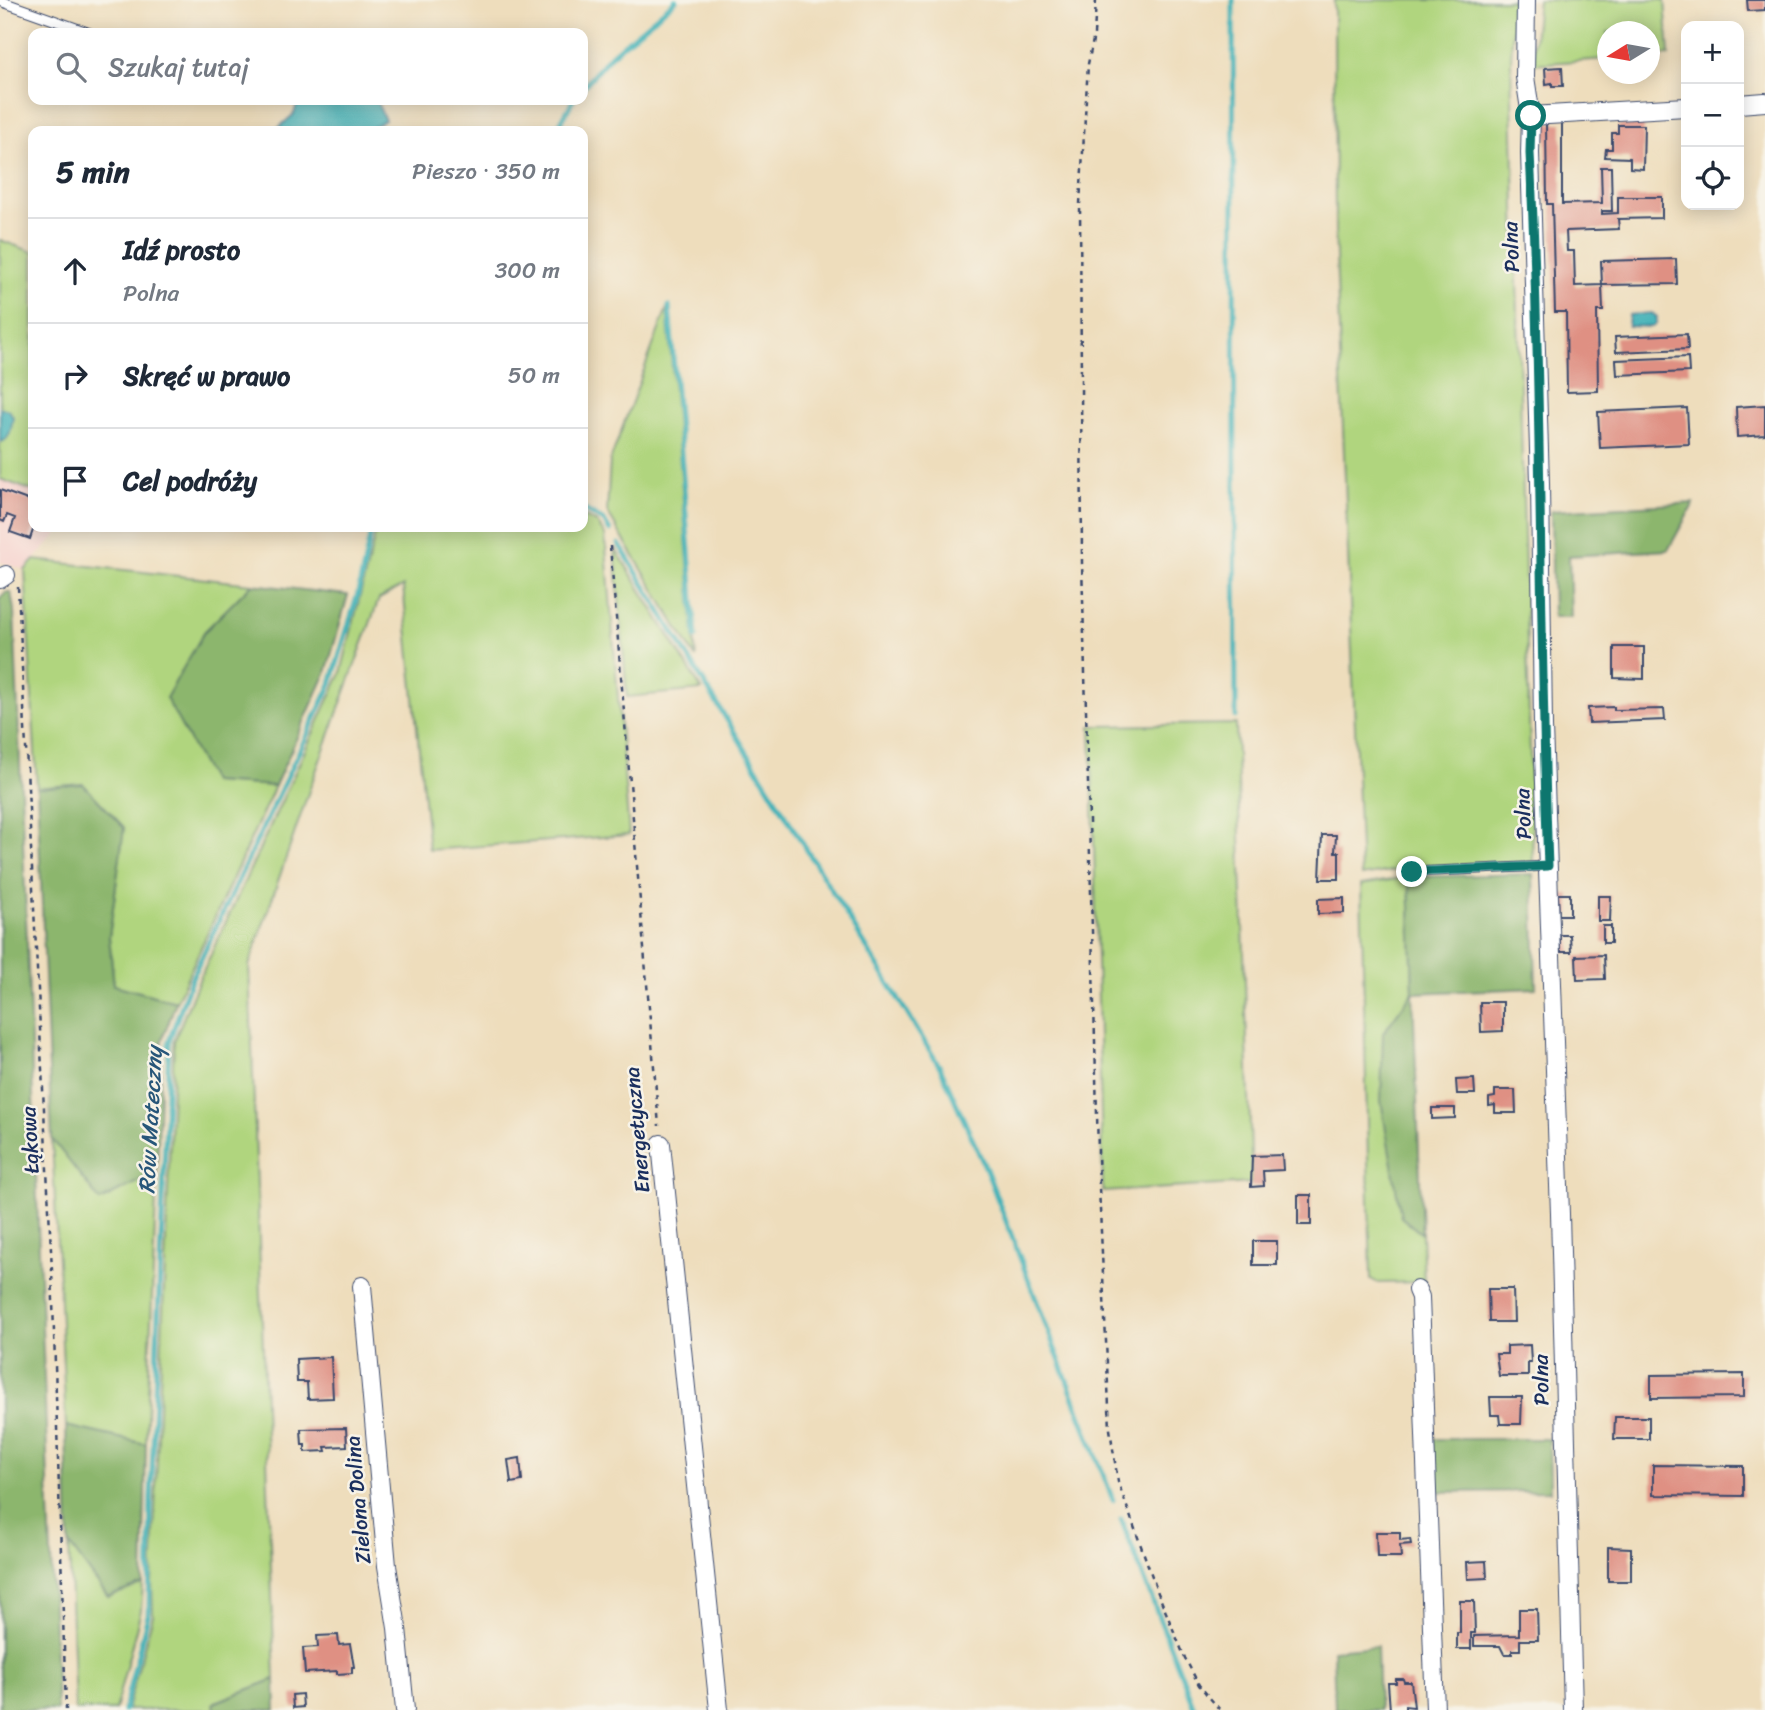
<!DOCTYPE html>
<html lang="pl">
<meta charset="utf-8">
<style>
:root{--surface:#fff;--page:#f2f2f3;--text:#1f2937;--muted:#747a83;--line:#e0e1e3}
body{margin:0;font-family:Sriracha,sans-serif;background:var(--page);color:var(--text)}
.controls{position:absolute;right:21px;top:21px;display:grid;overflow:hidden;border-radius:14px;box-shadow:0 4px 18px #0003}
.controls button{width:63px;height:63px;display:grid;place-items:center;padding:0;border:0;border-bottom:2px solid var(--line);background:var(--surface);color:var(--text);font:35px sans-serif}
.compass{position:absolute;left:1597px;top:21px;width:63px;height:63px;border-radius:50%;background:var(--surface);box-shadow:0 4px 18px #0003;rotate:259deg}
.stop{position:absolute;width:21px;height:21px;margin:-16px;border:5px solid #0f766e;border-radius:50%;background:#fff}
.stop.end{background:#0f766e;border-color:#fff;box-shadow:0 2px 7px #0008}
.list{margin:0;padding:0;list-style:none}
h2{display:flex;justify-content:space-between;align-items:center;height:91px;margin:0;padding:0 28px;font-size:30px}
h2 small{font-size:23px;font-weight:400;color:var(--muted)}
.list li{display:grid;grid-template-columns:46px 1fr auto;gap:21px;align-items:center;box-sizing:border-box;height:105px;padding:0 28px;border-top:2px solid var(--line)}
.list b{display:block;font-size:26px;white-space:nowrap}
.list p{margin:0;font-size:23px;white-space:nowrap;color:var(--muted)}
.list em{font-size:23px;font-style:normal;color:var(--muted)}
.icon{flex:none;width:38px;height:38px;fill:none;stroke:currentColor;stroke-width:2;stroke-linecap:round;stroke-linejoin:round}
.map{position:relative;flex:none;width:1765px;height:1710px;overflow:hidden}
.search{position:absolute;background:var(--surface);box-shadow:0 4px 18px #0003;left:28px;top:28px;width:560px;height:77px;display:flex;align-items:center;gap:18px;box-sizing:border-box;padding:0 24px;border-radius:14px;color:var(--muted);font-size:26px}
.panel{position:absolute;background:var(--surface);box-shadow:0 4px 18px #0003;left:28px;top:126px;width:560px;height:406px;border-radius:14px}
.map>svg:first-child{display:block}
.built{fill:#f7d0cc}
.green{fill:#b0d57e;stroke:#66826e;stroke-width:2}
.forest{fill:#8cb66d;stroke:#547266;stroke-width:2}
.water{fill:#42b2b8;stroke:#2e708b;stroke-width:2}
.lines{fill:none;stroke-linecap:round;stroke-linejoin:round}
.stream{stroke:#42b2b8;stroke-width:5}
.building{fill:#df9083}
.service-casing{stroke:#3b496c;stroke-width:11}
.minor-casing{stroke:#3b496c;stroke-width:20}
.path{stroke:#3b496c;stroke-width:2.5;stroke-dasharray:5 5;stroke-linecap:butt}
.service{stroke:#fff;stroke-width:9}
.minor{stroke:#fff;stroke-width:18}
.route{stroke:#0f766e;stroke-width:9}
.labels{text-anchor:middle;stroke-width:5;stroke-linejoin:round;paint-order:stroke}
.street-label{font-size:21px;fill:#1b2f5e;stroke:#f7f3e8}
.water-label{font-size:23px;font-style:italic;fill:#275679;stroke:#f7f3e8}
</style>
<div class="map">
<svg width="1765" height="1710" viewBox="0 0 1765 1710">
<rect width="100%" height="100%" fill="#f7f3e8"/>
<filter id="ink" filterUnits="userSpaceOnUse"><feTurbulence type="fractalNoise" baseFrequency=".0143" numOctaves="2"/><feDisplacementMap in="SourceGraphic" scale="14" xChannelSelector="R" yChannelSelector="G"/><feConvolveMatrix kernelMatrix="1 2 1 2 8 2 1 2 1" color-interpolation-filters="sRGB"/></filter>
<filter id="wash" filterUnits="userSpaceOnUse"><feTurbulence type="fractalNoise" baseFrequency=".00686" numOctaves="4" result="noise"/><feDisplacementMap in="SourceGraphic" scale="28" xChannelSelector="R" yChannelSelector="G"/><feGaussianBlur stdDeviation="1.57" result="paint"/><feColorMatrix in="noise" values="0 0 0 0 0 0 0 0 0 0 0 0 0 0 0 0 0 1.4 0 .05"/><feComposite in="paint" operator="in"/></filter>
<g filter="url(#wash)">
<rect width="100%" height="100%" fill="#eeddbc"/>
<path class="built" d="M0,479l33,12v36h31l-39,43 -25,-8z"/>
<path class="green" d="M1334,0h180l-3,61 22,802 -124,5 -48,8 -26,-646z
M1538,0h127l4,55 -19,1v-24h-42l-1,27 -75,5z
M0,240l33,12v239l-33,-12z
M667,308l29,350 -89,-146 3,-51z
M583,516l14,7 8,12 24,300 -200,15 -26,-264 -24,13 -68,186 -62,181 26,713 -60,23v8h-88l26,-95 -1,-32 22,-542 25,-61 142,-307 36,-146h206z
M615,548l87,142 -75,7z
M34,560l218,24 -48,48 8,150 63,4 -99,216 -62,-17 -5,-48 15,-110 -41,-43 -46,4 -12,-218z
M1236,724l16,459 -149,9 -12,-466z
M1409,877l4,115 -30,41 18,184 21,17 2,48 -46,1 -7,-4 -10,-394z
M52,1139l48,62 57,-29 -11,272 -80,-18z
M69,1544l39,53 35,-13 -2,26 -26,100h-40z"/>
<path class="forest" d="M1694,503l-26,47 -99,6 2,61h-18l-2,-106z
M252,584l96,11 -22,78 -51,113 -63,-4 -46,-84 38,-66z
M6,592h5l3,18 43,1100h-57v-1112z
M83,784l41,44 -15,109 5,48 62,17 -14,38 -5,132 -57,29 -48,-62 -15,-351z
M1533,874l3,114 -123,5 9,241 -21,-17 -20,-116 2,-68 30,-41 -4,-115z
M66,1426l80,18 -3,140 -35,13 -39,-53z
M1430,1439h119l1,52 -119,1z
M1377,1646l2,64h-44l-2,-60z
M275,1679l1,31h-61l-1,-7z"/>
<path class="water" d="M298,100h78l9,20 -19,11h-91l19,-17z
M1652,313l5,4 -1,7 -4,3 -24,-1 1,-11z
M0,408l9,2 4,7c-2,10 -2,23 -13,25z"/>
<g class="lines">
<path class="stream" d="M1233,0l3,717
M583,87l28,-32 65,-55
M556,131l17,-31
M669,306l27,331
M583,509l21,12 6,10
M619,544l321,523 46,102 127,331
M1121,1519l74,191
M124,1710l25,-99 2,-114 18,-456 22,-61 140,-296 27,-91 14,-66"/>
</g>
<g id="blocks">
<path class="building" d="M1747,0h18v10l-17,1z
M1562,67l1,19h-11v-3l-6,1 -1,-16z
M1546,123h16v81l40,-1 -1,-36h10l1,44h-10v3l16,-1v-16h44v21l-44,1 1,10 -53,2 1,20h7l1,35 27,-1 -1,-24 75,-2 1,25 -75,1 1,26h-6l1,80 -31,1 -1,-80h-11l-3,-108h-5z
M1618,125h26l-1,44 -13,-1v-10l-25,-1 1,-8h6v-16h6z
M1687,334l1,15 -72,3 -1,-15z
M1688,357l1,15 -72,3 -1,-15z
M1765,405v30l-28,2 -1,-30z
M1687,408l2,36 -89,4 -2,-36z
M0,490l33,12 1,25 -4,12 -20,-7 5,-14 -8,-3 -3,7 -4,-2z
M1614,647h30v32l-30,-1z
M1614,707v3l50,-1 1,11 -76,3 -1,-15z
M1322,835h14l-1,17h4v27h-19z
M1558,894h12v21h-11z
M1598,896h13l-1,25h-12z
M1344,898v15l-26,1v-15z
M1603,926h8v17h-8z
M1560,935h10l1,17h-11z
M1604,955l1,24 -28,1 -1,-24z
M1480,1002h23v29l-22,1z
M1474,1079l1,15h-18l-1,-14z
M1495,1090h20l1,23h-21v-8l-6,1v-8l6,-1z
M1432,1108h23v10l-23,1z
M1282,1155l1,15 -20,1 1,15 -13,1 1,-31z
M1298,1195h13v30h-13z
M1253,1241h24v24h-24z
M1488,1289h25l1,33h-25z
M1530,1345l1,17h-3v14h-29l-3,-22h11v-8z
M331,1357l2,41 -25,1 -1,-17h-10l-1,-23z
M1744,1374v23l-93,1v-23z
M1490,1397h32l-1,27h-21l-1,-9h-8z
M1615,1417h34v22h-35z
M346,1428l1,18 -22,1 1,4 -21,1v-7h-3l-1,-16z
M520,1458l2,23 -11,2 -3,-23z
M1653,1465l90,1v30l-90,-1z
M1376,1532h24v8l10,-1 1,5 -11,1 1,12h-24z
M1608,1547l23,1v33h-23z
M1486,1561l1,17 -19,1 -1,-17z
M1460,1601h14l1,32h-4v16h-14v-16h3z
M1519,1609h18l1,31h-18v10h-8v4h-8l-4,-8h-26v-10l45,-1z
M338,1635l1,10 11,-1 4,23h-2v6l-15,1v-3l-32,2 -2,-25 15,-1 -1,-11z
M1396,1679h7l1,3h7l3,25 -9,-1v4h-15l-2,-27h8z
M302,1694l1,13 -10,1 -1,-13z"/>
</g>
</g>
<g filter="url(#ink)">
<use href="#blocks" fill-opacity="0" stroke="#3b496c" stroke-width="2"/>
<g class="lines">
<g class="service-casing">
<path id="service" d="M0,1l90,32
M1412,872l136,-6"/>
</g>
<g class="minor-casing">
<path id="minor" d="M1526,0l-1,77 6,39 -1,37 10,330 3,243 17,488 13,496
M1739,104l26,-2
M1531,116l155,-9
M0,579l6,-4
M661,1144l58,566
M362,1286l25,280 10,62 8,82
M1417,1290l3,7 15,413"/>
</g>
<path class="path" d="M1096,0l-2,35 -6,29 -8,140 2,359 17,624 11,242 8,53 40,111 27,65 14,27 21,25
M610,546l49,580
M18,587l34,683 14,440"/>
<use href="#service" class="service"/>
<use href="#minor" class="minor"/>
</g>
</g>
<g class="lines" filter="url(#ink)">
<path class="route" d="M1412,872l136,-6c-9,-238 -6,-475 -18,-713l1,-37"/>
</g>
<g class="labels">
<g class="street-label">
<text transform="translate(1511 247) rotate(-92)" y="7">Polna</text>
<text transform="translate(1523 814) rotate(-92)" y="7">Polna</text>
<text transform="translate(637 1130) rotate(-95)" y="7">Energetyczna</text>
<text transform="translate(30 1140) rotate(-93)" y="7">Łąkowa</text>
<text transform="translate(1541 1380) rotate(-91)" y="7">Polna</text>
<text transform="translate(358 1500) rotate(-95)" y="7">Zielona Dolina</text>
</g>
<g class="water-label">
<text transform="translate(150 1120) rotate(-87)" y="8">Rów Mateczny</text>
</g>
</g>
</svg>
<div class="controls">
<button>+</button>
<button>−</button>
<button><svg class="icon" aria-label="locate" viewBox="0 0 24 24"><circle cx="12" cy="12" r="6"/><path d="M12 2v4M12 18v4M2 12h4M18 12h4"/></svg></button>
</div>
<svg class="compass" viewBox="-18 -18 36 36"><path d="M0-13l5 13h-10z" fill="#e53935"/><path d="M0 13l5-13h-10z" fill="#747a83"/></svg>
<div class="stop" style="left:1531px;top:116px"></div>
<div class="stop end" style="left:1412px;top:872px"></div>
<div class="search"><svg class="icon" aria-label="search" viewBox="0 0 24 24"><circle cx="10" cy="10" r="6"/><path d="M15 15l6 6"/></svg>Szukaj tutaj</div>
<section class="panel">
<h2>5 min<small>Pieszo · 350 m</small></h2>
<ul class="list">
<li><svg class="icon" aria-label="ahead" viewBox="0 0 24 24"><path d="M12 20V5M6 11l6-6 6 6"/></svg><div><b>Idź prosto</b><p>Polna</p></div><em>300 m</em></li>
<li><svg class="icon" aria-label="right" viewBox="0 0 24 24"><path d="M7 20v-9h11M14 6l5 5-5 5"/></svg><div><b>Skręć w prawo</b></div><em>50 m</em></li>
<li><svg class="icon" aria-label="arrive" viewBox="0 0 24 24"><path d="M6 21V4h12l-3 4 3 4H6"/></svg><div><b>Cel podróży</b></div></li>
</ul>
</section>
</div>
